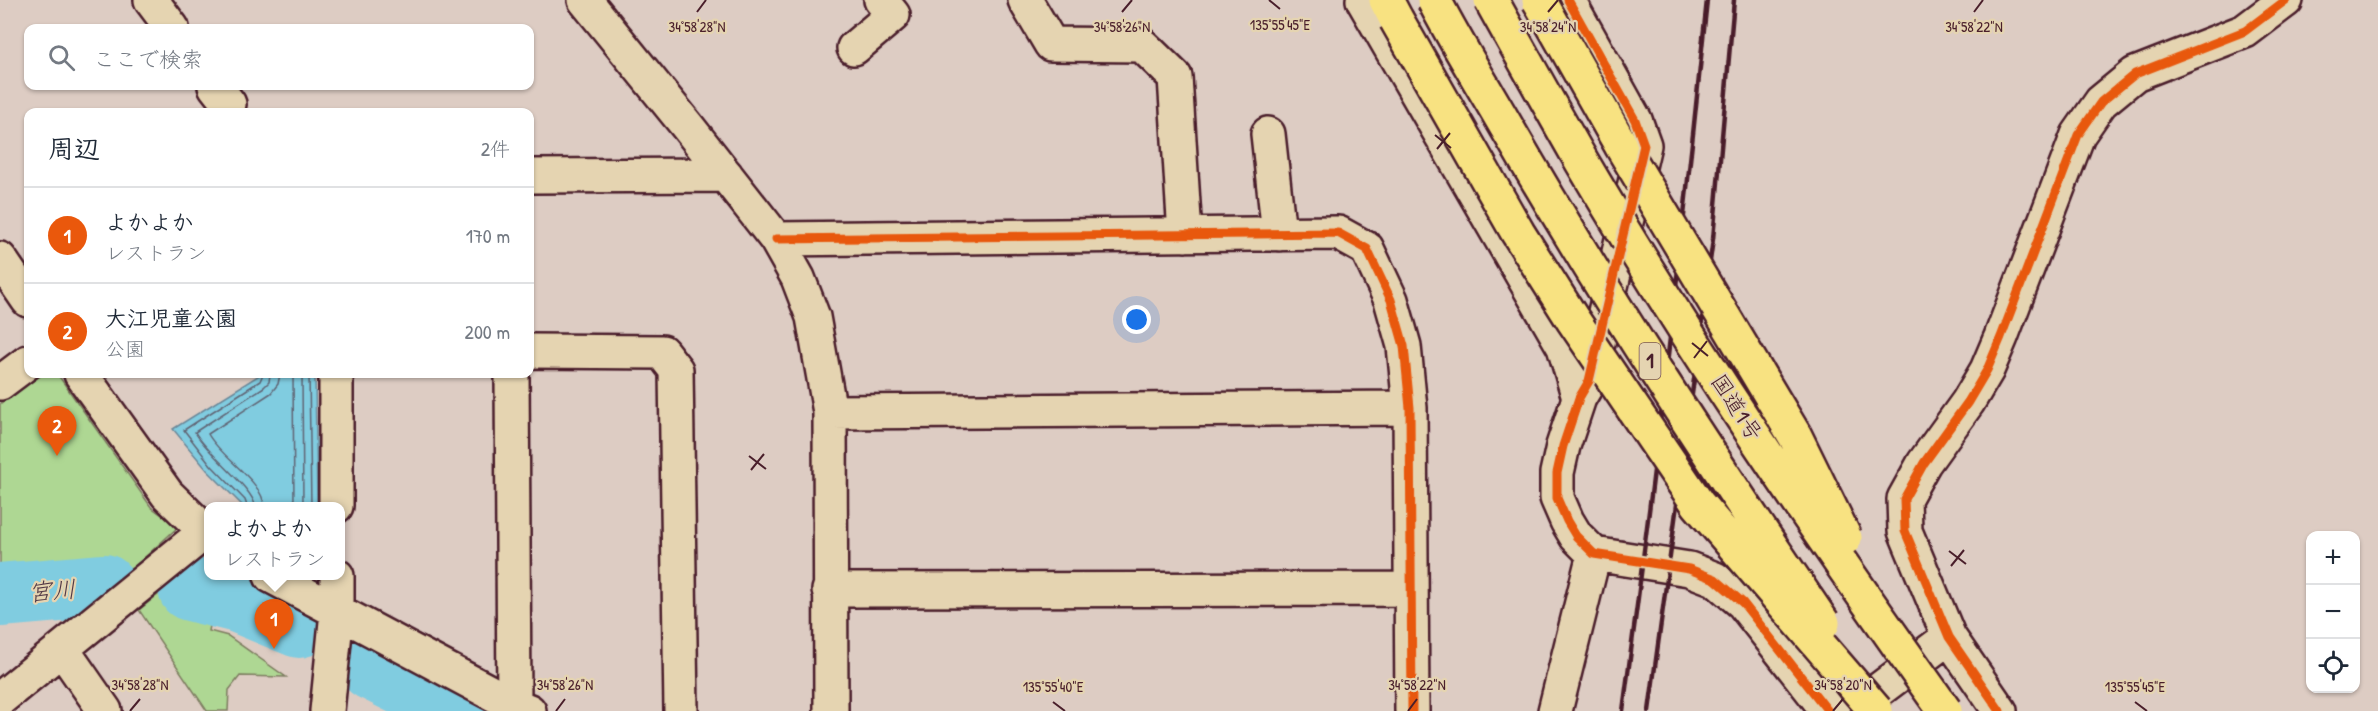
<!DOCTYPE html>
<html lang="ja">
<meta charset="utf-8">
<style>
:root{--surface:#fff;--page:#f2f2f3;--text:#1f2937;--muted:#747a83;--line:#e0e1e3;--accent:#ea580c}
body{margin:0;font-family:"Patrick Hand","Klee One",sans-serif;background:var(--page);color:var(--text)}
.controls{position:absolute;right:18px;bottom:18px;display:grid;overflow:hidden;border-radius:12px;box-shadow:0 2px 4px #0004}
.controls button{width:54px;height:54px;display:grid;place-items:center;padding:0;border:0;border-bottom:2px solid var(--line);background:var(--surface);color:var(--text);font:30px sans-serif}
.you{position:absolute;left:1137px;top:320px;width:21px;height:21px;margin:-15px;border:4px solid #fff;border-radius:50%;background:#1a73e8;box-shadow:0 0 0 9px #1a73e833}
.badge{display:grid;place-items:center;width:39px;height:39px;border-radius:50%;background:var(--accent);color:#fff;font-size:20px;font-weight:700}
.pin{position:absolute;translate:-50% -50px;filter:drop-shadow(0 2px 3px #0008)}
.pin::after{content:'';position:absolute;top:32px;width:21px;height:18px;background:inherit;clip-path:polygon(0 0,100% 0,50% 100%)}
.popup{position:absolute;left:204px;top:502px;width:141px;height:78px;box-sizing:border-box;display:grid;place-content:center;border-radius:12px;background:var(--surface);filter:drop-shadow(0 2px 4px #0005);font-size:20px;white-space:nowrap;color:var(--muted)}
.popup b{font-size:22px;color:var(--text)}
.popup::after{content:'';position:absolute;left:50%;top:100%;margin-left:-12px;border:12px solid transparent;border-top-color:var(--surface)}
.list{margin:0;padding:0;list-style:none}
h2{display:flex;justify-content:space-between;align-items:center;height:78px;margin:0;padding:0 24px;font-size:26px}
h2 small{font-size:20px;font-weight:400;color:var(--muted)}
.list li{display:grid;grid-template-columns:39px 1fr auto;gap:18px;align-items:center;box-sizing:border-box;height:96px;padding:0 24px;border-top:2px solid var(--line)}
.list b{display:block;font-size:22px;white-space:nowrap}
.list p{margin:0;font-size:20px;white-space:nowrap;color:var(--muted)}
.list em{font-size:20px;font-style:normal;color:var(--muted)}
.icon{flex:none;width:33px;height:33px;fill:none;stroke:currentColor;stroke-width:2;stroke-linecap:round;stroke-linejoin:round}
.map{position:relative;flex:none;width:2378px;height:711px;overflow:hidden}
.search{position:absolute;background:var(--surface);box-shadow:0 2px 4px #0004;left:24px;top:24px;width:510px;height:66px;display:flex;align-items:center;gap:15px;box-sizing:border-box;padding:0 21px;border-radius:12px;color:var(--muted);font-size:22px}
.panel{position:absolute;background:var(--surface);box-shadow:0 2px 4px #0004;left:24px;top:108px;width:510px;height:270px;border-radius:12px}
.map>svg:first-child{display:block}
.green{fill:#aed793;stroke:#7c7b5f;stroke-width:1.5}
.water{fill:#80cce0;stroke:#6a8798;stroke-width:1.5}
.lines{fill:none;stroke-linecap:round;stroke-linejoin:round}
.shore{stroke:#606473;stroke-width:1.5}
.river{stroke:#80cce0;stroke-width:64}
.street-casing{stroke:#4a1f2b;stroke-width:38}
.highway-casing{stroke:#4a1f2b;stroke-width:38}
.street{stroke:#e5d4b1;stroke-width:33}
.highway{stroke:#f8e281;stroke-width:33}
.rail{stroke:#4a1f2b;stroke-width:4.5}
.highway-bridge-casing{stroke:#4a1f2b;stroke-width:38;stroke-linecap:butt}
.highway-bridge{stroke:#f8e281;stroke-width:33}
.cycleway-casing{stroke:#e5d4b1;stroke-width:13}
.cycleway{stroke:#e8590c;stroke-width:9}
.ticks{fill:none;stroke:#4a1f2b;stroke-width:2}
.labels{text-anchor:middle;stroke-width:4.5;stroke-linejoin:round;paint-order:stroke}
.shield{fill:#e5d4b1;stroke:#785553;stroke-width:1.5}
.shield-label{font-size:21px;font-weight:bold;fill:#4a1f2b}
.street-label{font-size:22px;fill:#4a1f2b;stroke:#e5d4b1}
.water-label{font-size:24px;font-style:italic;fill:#523946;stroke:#e5d4b1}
.ticks-label{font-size:15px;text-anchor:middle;fill:#4a1f2b;stroke:#e5d4b1;stroke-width:4.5;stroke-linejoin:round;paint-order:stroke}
</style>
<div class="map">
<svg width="2378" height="711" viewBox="0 0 2378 711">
<rect width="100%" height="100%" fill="#ddccc3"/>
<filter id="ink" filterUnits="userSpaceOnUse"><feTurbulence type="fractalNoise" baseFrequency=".0167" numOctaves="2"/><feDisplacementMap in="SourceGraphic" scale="12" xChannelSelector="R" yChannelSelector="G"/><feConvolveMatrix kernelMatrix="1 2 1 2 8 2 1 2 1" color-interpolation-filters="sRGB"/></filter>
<g filter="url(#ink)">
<path class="green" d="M36,375h22l93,132 27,20 -55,50 -123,5v-178z
M159,594l55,10 -5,27 19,5 58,41 -46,-1 -11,14 -1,21h-21l-68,-101z"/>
<path class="water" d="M261,374h54l2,132h-74l-36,-36 -34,-41z"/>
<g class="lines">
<path class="shore" d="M293,374l1,132
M302,374l1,132
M309,374l2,132
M247,506l-2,-6 -34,-35 -27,-35 76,-49 3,-7
M255,506c-1,-17 -49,-53 -60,-74l69,-45 5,-5 1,-8
M264,506c-1,-25 -43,-48 -56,-72l63,-41 7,-9 2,-10"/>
<path class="river" d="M190,589l48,12 61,25
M0,595l104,-9
M371,668l87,43"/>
<g class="street-casing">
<path id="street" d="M151,0l21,28
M585,0l103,127 88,112 22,39 15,39 17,95 1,299
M1025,0l26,44 91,1 33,32 10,158
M1363,0l201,347 15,51
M1568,0l67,120 9,25 -55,236 -10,17 -16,48 -6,27v25l10,23 9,15 18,18 95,15 26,10 28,24 85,108
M854,48l39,-33 -12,-15
M215,86l14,18
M1268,134l11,100
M530,176l196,-1
M776,239l562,-6 29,16 24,51 13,46 6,62 2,303
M0,259l28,41
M530,351l132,1 14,18 5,341
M81,374l86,120 41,40
M336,374v132
M512,374l2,331
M0,383l28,-21
M830,412l580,-4
M271,576l243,129 15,6
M829,590l582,-1
M62,649l43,62
M0,699l205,-167
M327,711l10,-99v-36
M1555,711l39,-157
M1851,711l98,-74
M2000,711l-51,-74 -44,-106 -1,-32 20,-36 44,-61 19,-32 14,-33 77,-202 23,-33 34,-28 110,-43 41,-31"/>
</g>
<g class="highway-casing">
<path id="highway" d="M1386,0l10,19"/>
</g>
<use href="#street" class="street"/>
<use href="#highway" class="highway"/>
<path class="rail" d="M1623,711c32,-237 60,-474 84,-711
M1649,711l64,-472 21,-239"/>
<g class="highway-bridge-casing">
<path id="highway-bridge" d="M1434,0c22,43 48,84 72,126 98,170 206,334 317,497
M1491,0c30,54 60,108 91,162 111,189 236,371 363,549
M1539,0l82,145 174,291 50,102
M1396,19l122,214 55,87 125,184 178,207"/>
</g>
<use href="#highway-bridge" class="highway-bridge"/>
<g class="cycleway-casing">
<path id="cycleway" d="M1568,0l67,120 9,25 -55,236 -10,17 -16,48 -6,27v25l10,23 9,15 18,18 95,15 26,10 28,24 85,108
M776,239l562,-6 29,16 24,51 13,46 6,62 2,303
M2000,711l-51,-74 -44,-106 -1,-32 20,-36 44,-61 19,-32 14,-33 77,-202 23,-33 34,-28 110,-43 41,-31"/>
</g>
<use href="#cycleway" class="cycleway"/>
</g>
</g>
<path class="ticks" d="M1269,0l11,9M697,12l9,-12M1122,12l10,-12M1548,12l10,-12M1974,12l9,-12M1435,135l16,13M1437,149l13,-16M1692,343l16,13M1694,358l13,-17M749,456l17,13M751,470l13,-16M1949,551l17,13M1951,566l13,-16M1053,702l12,9M2135,702l12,9M130,711l10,-12M556,711l9,-12M1408,711l9,-12M1833,711l10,-12"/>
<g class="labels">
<rect class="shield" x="1639.5" y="343" width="21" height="36" rx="4.5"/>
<g class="shield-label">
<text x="1650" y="368">1</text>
</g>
<g class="street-label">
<text transform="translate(1737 407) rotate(57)" y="8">国道1号</text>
</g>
<g class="water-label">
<text transform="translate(52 591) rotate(-5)" y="8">宮川</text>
</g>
</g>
<g class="ticks-label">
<text x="1280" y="30">135°55'45"E</text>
<text x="697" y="32">34°58'28"N</text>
<text x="1122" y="32">34°58'26"N</text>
<text x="1548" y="32">34°58'24"N</text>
<text x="1974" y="32">34°58'22"N</text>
<text x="140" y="690">34°58'28"N</text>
<text x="565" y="690">34°58'26"N</text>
<text x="1417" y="690">34°58'22"N</text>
<text x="1843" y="690">34°58'20"N</text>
<text x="1053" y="692">135°55'40"E</text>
<text x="2135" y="692">135°55'45"E</text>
</g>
</svg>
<div class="controls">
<button>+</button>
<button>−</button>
<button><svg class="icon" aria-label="locate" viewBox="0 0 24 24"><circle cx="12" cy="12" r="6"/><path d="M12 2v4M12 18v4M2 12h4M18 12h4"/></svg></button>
</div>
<div class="you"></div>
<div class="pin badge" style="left:274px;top:649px">1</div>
<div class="popup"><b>よかよか</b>レストラン</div>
<div class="pin badge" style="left:57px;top:456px">2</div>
<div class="search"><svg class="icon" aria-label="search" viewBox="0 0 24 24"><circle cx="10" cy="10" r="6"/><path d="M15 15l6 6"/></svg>ここで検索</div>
<section class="panel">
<h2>周辺<small>2件</small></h2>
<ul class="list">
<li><span class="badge">1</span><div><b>よかよか</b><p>レストラン</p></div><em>170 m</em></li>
<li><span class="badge">2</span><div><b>大江児童公園</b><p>公園</p></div><em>200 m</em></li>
</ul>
</section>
</div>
